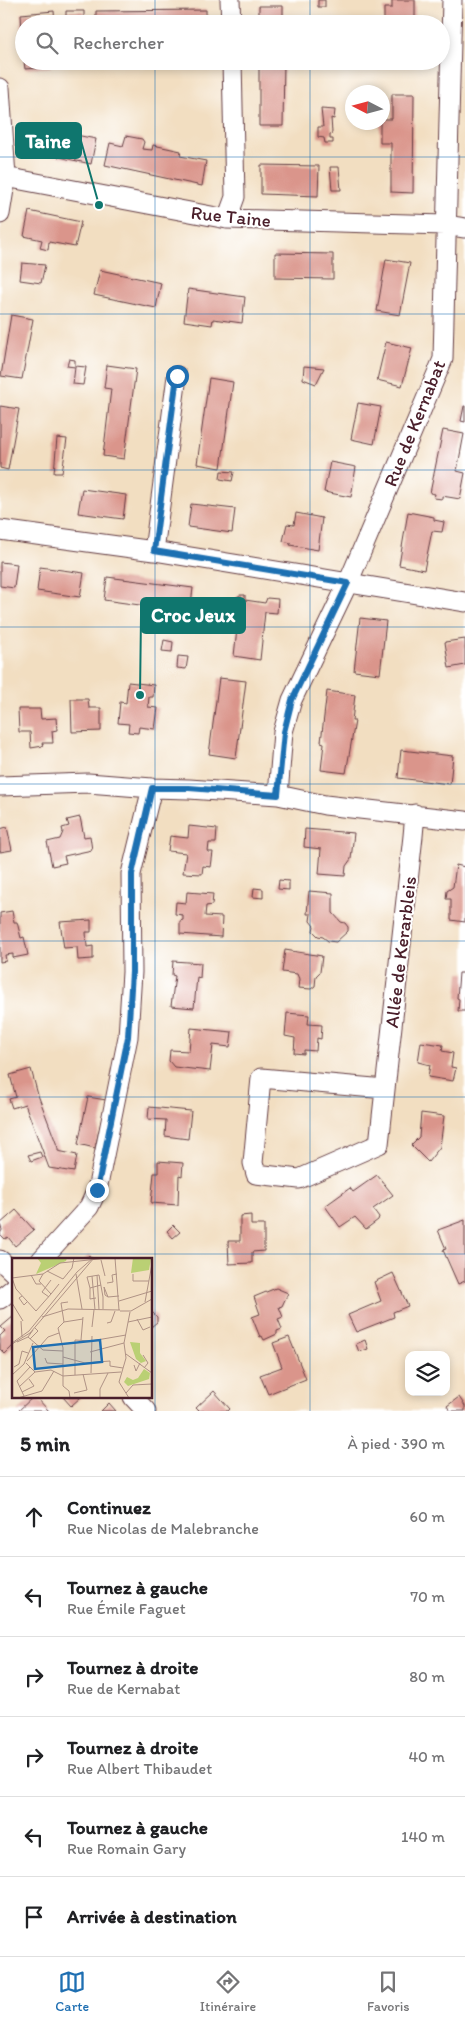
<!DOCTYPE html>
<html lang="fr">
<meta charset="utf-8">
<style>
:root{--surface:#fff;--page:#f2f2f2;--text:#202124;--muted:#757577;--line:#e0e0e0;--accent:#1f6fb2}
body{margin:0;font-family:Itim,sans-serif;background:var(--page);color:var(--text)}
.controls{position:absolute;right:15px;bottom:15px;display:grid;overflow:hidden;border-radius:10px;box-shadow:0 2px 8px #0003}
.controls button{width:45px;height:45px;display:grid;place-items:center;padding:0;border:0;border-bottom:1px solid var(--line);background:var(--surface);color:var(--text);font:25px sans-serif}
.compass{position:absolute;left:345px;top:85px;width:45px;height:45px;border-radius:50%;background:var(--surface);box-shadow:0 2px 8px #0003;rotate:276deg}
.stop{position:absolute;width:15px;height:15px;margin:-11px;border:4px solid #1f6fb2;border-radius:50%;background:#fff}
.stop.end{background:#1f6fb2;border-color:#fff;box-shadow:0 1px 5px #0008}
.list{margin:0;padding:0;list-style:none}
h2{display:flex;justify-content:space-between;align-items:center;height:65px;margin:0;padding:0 20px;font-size:21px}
h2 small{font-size:16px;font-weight:400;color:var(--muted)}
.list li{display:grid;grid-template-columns:32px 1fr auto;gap:15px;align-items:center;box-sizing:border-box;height:80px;padding:0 20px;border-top:1px solid var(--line)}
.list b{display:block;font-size:19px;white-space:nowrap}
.list p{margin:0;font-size:16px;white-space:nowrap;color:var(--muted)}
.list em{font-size:16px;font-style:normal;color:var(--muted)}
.icon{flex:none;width:28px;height:28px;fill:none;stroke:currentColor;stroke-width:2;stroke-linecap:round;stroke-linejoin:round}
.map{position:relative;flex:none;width:465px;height:1411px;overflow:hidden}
.search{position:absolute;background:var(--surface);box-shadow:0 2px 8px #0003;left:15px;right:15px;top:15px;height:55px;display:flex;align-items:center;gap:12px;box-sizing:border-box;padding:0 18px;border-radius:28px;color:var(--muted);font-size:19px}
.sheet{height:545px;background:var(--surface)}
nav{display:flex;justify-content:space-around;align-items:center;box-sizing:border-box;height:70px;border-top:1px solid var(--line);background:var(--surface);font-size:14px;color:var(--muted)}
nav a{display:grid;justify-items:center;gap:2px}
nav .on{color:var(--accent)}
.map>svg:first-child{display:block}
.building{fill:#da958b}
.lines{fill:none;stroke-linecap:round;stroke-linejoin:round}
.street-casing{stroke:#633c42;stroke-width:21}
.street{stroke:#fff;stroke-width:19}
.route{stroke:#1f6fb2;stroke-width:6}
.grid{fill:none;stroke:#1f6fb2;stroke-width:1;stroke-opacity:0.55}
.labels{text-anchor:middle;stroke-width:4;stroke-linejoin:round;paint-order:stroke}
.street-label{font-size:19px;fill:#4a1f2b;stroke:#fff}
.inset-road{fill:none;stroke:#af9285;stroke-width:1}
.view{fill:#1f6fb2;fill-opacity:0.15;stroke:#1f6fb2;stroke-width:2.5}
.inset-edge{fill:none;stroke:#4a1f2b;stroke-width:2.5}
.leader{fill:none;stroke:#0f766e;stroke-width:2}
.callout-dot{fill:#0f766e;stroke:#fff;stroke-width:2}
.callout{fill:#0f766e;stroke:#0f766e;stroke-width:2}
.callout-label{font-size:20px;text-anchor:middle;font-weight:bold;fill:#fff}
</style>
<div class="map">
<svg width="465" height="1411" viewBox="0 0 465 1411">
<rect width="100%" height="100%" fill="#fff"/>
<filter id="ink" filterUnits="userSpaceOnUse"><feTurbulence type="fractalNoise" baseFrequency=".02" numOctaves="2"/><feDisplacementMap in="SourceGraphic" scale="10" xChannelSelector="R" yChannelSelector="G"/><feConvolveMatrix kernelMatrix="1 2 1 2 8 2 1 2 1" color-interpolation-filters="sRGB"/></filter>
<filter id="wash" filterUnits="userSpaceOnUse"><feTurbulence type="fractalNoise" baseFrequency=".0096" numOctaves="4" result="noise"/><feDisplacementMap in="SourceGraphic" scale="20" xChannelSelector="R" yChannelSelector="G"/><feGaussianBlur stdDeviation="1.12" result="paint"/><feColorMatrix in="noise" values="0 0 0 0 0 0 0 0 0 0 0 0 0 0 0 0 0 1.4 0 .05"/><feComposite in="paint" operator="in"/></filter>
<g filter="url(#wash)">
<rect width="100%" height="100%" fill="#f2dec1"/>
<g id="blocks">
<path class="building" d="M318,0h7v7h-7z
M392,0h23v24l-31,-1v-15h8z
M259,6h24v18h-24z
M206,10v14h-110v-13z
M54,11l1,13h-31l-2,12 -1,-22z
M66,11h18v13h-18z
M24,61h27v6l-26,2z
M259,61h25l-1,65h-24z
M391,61h23v4l-23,-1z
M392,94h22l-1,99 -22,-1v-49h-11v-21h2v-3h10z
M321,109l14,1 -1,9 -3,-1 1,15 -2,1v5h3v4h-8l-1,-5 -6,-1v-10h5z
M41,128l55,11 -5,25 -55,-12z
M126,136l16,3 2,3 -2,7 10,1 1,-5 28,6 -1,5 26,5 -4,25 -97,-21 5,-22 13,3z
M261,165l58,1 -1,30 -57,-2z
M330,167h9l2,23h-9z
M29,211l52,11 -6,25 -26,-5 -1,8 -8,-2 2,-8 -18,-4z
M275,253l58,1v25l-58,-1z
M386,259l24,4 -10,52 -23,-4z
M22,263l23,2 -4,18 -21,-3z
M100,270l61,13 -5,25 -62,-13z
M188,289l57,8 -3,26 -29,-4 -1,6 -28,-4z
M11,315l22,4 -11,60 -21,-3z
M386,342l26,6 -10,38 -25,-6z
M69,359l6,1v6l11,1 -3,18 -10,-1 2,-17 -8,-1z
M107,365l29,4 -12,90 -21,-3 8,-67 -7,-1z
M304,366l20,2 -8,16 -13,-5z
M209,378l24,4 -12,86 -24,-4z
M358,403l23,4 -7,37 -23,-5z
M0,406l19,3 -11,61 -8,-2z
M464,406h1v16l-4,-1z
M443,430l21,4 -7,37 8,2 -5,26 -18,-3v3l-8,-1 1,-4 -5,-1z
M57,438l10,1 -5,34h-8z
M330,462l26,5 -5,30 -27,-5z
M221,471l13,1 -2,9 -12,-2z
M82,489l44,6 -3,24 -45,-6z
M191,504l44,5 -3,24 -44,-6z
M408,512l26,5v3l10,2 -2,10 -10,-1 -8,39 -25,-5z
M296,513l26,5 -4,32 -28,-5 1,-2 -8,-2 4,-17 7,1z
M0,562l17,2 -3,24 -14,-2z
M40,567l44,6 -4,24 -43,-6z
M107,577l86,11 -3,24 -86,-12z
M240,595h5v5l20,3 2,-5 11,1 -1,14 -12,-1 -5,48 -26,-4 3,-27 -11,-1 2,-18 4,-1 2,-10z
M360,618l26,3 -6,53 -26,-3z
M465,639v26l-16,3 -4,-26z
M164,640l9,2 -1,10 -10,-1z
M178,656l10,1 -2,12 -9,-1z
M219,678l27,3 -10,77 -27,-4z
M128,682l26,3 -1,12h-4l-1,10 10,1 -3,21 -16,-2 -1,6 -10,-1 1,-8 -11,-1 2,-21 6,1z
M327,691l28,4 -3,26h3l-9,52 -25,-3 3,-27 -3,-1z
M71,699h17l1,9h12v23l-29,1z
M18,709h22l1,10 15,-1 1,12 -5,1 1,12h-11l1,3 -12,2 -1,-16h-11z
M401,750l52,6 -3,28 -52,-6z
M80,817l4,20 6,-1 2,14 -28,6 2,7 -14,3 -5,-24 13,-3 3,-7 -1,-4 7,-2 -2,-6z
M189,826l28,3 -1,14h-7l-1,9h5l-2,15 -8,-1 -1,8 -19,-1 3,-20 -18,-2 2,-15 18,2z
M7,827l5,23 -12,2v-23z
M305,829l49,4 -3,26 -5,7 -1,10 -26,-2 2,-25 -17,-2z
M456,865l9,2v55l-14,-2v-21h-5l1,-8 6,-4z
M279,880l10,1v9l-11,-1z
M254,888l9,1v9l-10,-1z
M309,891l24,2v20l8,9 4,1 3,4v4l-12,11 -8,-1 -5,-4 -5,-1 -5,-5 1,-5 -4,-5 1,-7h-4z
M187,892l26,2 -1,11 -6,1 -1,10 17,1 -1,20 -41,-3v-13l3,-1v-5l-8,-1 1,-12 10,1z
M12,911l2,11h3l4,16 3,-1 4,18 -15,3v-4l-8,1 1,6 -6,1v-49z
M91,920v12h-5l1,15 6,-1v13l-15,1 -1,-13 -13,1 -4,-26z
M285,950l37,6 -2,16 -4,4 -1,10 -4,3 -13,-1 1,-9 -2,-5 -15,-2z
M173,961l28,2 -1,15 -3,-1 -3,31 -23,-2 4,-30 -3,-1z
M459,973h6v38h-7l1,-12 -2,-1z
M287,1013l22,2 -1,9 14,1 -1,14 -4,-1 -1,13 -12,-1v4l-10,-1 1,-15 -10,-2z
M191,1028l41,4 -2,15 -17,-2 -3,26 -36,-4 -5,-6 1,-11 19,1z
M421,1042l22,3 -1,6 11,2 -2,14 5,1 -3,13 -25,-4 2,-12 -12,-3z
M31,1069l7,26 20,53v3l19,4 -3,17 -25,-4 -24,-64 -13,4 -3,-9 7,-2 -6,-22z
M88,1097l18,3 -11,48 -17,-4z
M149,1107l42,4 -3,28 -23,-3 1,-16 -18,-1z
M421,1113l23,3 -4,31 -12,15 -17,-17 8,-8z
M40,1152l2,5 -11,4 -3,-6z
M158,1161l25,2 -1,13 -3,-1 -1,30 -27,-2 3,-30h4z
M377,1175l16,20 -20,14 6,8 -1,3 -12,9 -11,-12 -15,10 -15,-21 25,-18 3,4z
M16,1210l18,20 -19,16 -7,-9 -3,2 -5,-5 2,-4 -2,-6z
M251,1215v10h13v26l-12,1v11l-23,1 -1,-23h12v-25z
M465,1220v61l-7,3 -15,-34 3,-1 -8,-19z
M173,1225l7,7 -7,6 -6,-7z
M89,1255l4,5h-9z
M393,1273l15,33 -15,6 1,5 -38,15 -8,-17 33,-14 -7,-19z
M276,1288l12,5 -6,13 -3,1 4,10 -5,2 4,10 -5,2v3l-13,6 -2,-4 -2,1 -8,-20 8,-3 -6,-17z
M151,1311l6,6v5l-6,5z
M14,1316v29l-9,9 -5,-5v-13l5,-5 -4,-4z
M289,1337l17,42 -38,15 -8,-19 22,-8 -9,-24z
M365,1340l3,9 -9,3 -3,-8z
M214,1391l16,18 -2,2h-29l-3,-3z
M33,1397h3l13,14h-31z
M63,1397h18l-10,9z
M459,1397l6,9v5h-15l-3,-5z
M109,1403l7,8h-15z"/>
</g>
</g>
<g filter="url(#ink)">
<use href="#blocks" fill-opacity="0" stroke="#633c42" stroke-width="1"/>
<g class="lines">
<g class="street-casing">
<path id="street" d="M230,0l1,24
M0,88l6,89 -6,37
M0,176l227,43 218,6 20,3
M227,219l8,-22 -3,-136
M0,530l154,21 311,51
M154,551l23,-175
M0,786l88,-3 64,5 37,1 89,6 47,10 140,16
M278,795l5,-63 9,-32 56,-117 95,-224 9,-359
M385,1089l-124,-11 -8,85 3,11 43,5 80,-35 34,-308 2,-22
M0,1260l14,13
M41,1260l48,-53 8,-17 31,-153 4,-65 -1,-98 21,-86
M0,1299l14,-11
M133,1397l13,14"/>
</g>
<use href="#street" class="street"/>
</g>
</g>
<g class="lines" filter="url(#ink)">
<path class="route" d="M97,1190l31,-153 4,-65v-98l20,-86h37l89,7 6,-63 8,-32 56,-117 -194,-32 23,-175"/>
</g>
<path class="grid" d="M155,0v24M310,0v24M155,61v1350M310,61v1350M0,157h465M0,314h465M0,470h465M0,627h465M0,784h465M0,941h465M0,1097h465M0,1254h465"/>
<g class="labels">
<g class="street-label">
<text transform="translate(231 216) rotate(6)" y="7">Rue Taine</text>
<text transform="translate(414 423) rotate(-68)" y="7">Rue de Kernabat</text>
<text transform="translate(400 952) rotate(-83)" y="7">Allée de Kerarbleis</text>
</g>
</g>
<g transform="translate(12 1258)">
<rect width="140" height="140" fill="#f2dec1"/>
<path d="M121,0h18l-2,12 -18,3zM118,84l10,1v10l6,8 -5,2 -5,-4zM132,111l6,4 -1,6 -21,7 -4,-4 3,-5 6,3 5,-2z" fill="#bad074"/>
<path d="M25,0h30l-1,3 -30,13 5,-11z" fill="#bad074"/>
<path class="inset-road" d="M103,0l4,52M89,2l4,16M35,13l16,8 9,-11 2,-10M31,16l-4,7 12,13 8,-10M64,16l6,35M121,16v7h16M19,17l5,9h5M85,17l2,35M80,18l3,34M0,20l31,-4 17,-11 48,-5M0,20l4,11 20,22 15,-17M95,25l6,-1 -1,-7 5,-1M89,27l-11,3 -3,-11 12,-2 4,22v12M78,30v11l6,-1M10,38l-3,2 5,7 3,-3M37,39l-7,-5 9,-12M96,39l-3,-2 -1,-8 4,10 11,-1M107,43l33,-10M133,44l7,-38M0,45l11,18M108,53h11l21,-12M30,59l26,-8 52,1M140,59v16M125,61l6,11 7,-3M9,63l1,16M52,64l-6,6 5,20v38l6,5 1,7M52,64l-3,-19 7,-1M52,64l19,-3M116,64l24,-5M95,65l4,-1 4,-11M80,69l2,-17M16,79l15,13 20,1M18,81l8,-8 -3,-3M69,82l2,-23M5,84l11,-5 5,-7M0,85l17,-12 48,-59 16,-14M0,86l18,-11 64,-75M78,94l34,-9M114,96l26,19M131,97l5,8 -4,5M51,99l22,6 25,-2v5l13,2M33,100l2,5 16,1M15,103l21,-24 11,-4M14,105l9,9 16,-2 12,6M122,107l2,6 4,-8M2,109l5,-3 3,-13 6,2M79,115l1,-37M0,117l12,-11 9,-21M63,117v-35l16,1 35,-6M51,118l58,-4M7,129l16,-15M10,134l12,-6 -5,-7M62,135l13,-3 -4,-16M114,135l7,-8 19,-1M12,138l-7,-15 13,-14M6,140l24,-7 12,-20M88,140v-9l8,-16M117,140l-10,-16 7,-24 -2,-15 6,-31"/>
<path class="view" d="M88,82l2,22 -67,7 -2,-22z"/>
<rect width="140" height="140" class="inset-edge"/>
</g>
<path class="leader" d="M99 205L81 141M140 695L141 615"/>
<g class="callout-dot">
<circle cx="99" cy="205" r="5"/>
<circle cx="140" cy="695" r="5"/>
</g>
<g class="callout">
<rect x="16" y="123" width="65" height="35" rx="5"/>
<rect x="141" y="598" width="104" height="35" rx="5"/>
</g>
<g class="callout-label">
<text x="48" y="148">Taine</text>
<text x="193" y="622">Croc Jeux</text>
</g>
</svg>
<div class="controls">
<button><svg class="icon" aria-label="layers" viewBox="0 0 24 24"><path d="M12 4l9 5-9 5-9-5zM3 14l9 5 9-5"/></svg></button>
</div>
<svg class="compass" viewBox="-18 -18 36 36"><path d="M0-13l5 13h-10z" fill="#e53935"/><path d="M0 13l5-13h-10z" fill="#757577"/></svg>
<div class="stop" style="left:177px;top:376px"></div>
<div class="stop end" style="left:97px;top:1190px"></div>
<div class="search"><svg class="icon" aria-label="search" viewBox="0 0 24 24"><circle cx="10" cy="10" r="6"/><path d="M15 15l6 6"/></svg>Rechercher</div>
</div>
<section class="sheet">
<h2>5 min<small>À pied · 390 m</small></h2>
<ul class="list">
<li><svg class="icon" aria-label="ahead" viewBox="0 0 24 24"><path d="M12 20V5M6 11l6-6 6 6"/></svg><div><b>Continuez</b><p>Rue Nicolas de Malebranche</p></div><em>60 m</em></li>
<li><svg class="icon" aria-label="left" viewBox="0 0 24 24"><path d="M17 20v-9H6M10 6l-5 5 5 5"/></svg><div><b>Tournez à gauche</b><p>Rue Émile Faguet</p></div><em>70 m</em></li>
<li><svg class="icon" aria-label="right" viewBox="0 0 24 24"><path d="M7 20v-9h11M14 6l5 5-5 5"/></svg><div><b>Tournez à droite</b><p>Rue de Kernabat</p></div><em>80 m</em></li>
<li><svg class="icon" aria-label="right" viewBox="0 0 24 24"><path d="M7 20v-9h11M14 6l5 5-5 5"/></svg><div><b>Tournez à droite</b><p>Rue Albert Thibaudet</p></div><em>40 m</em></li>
<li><svg class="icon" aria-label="left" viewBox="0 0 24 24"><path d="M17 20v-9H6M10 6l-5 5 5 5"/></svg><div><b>Tournez à gauche</b><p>Rue Romain Gary</p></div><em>140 m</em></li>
<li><svg class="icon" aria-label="arrive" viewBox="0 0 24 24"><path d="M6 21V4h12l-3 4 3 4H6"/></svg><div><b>Arrivée à destination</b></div></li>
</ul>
</section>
<nav>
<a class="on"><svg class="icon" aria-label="map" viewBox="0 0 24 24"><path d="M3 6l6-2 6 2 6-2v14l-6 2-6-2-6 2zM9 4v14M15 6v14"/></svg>Carte</a>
<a><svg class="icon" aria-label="directions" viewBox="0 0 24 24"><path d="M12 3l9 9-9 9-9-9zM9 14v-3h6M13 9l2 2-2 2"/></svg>Itinéraire</a>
<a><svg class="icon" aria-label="saved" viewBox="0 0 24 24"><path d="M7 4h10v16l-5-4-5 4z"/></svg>Favoris</a>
</nav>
